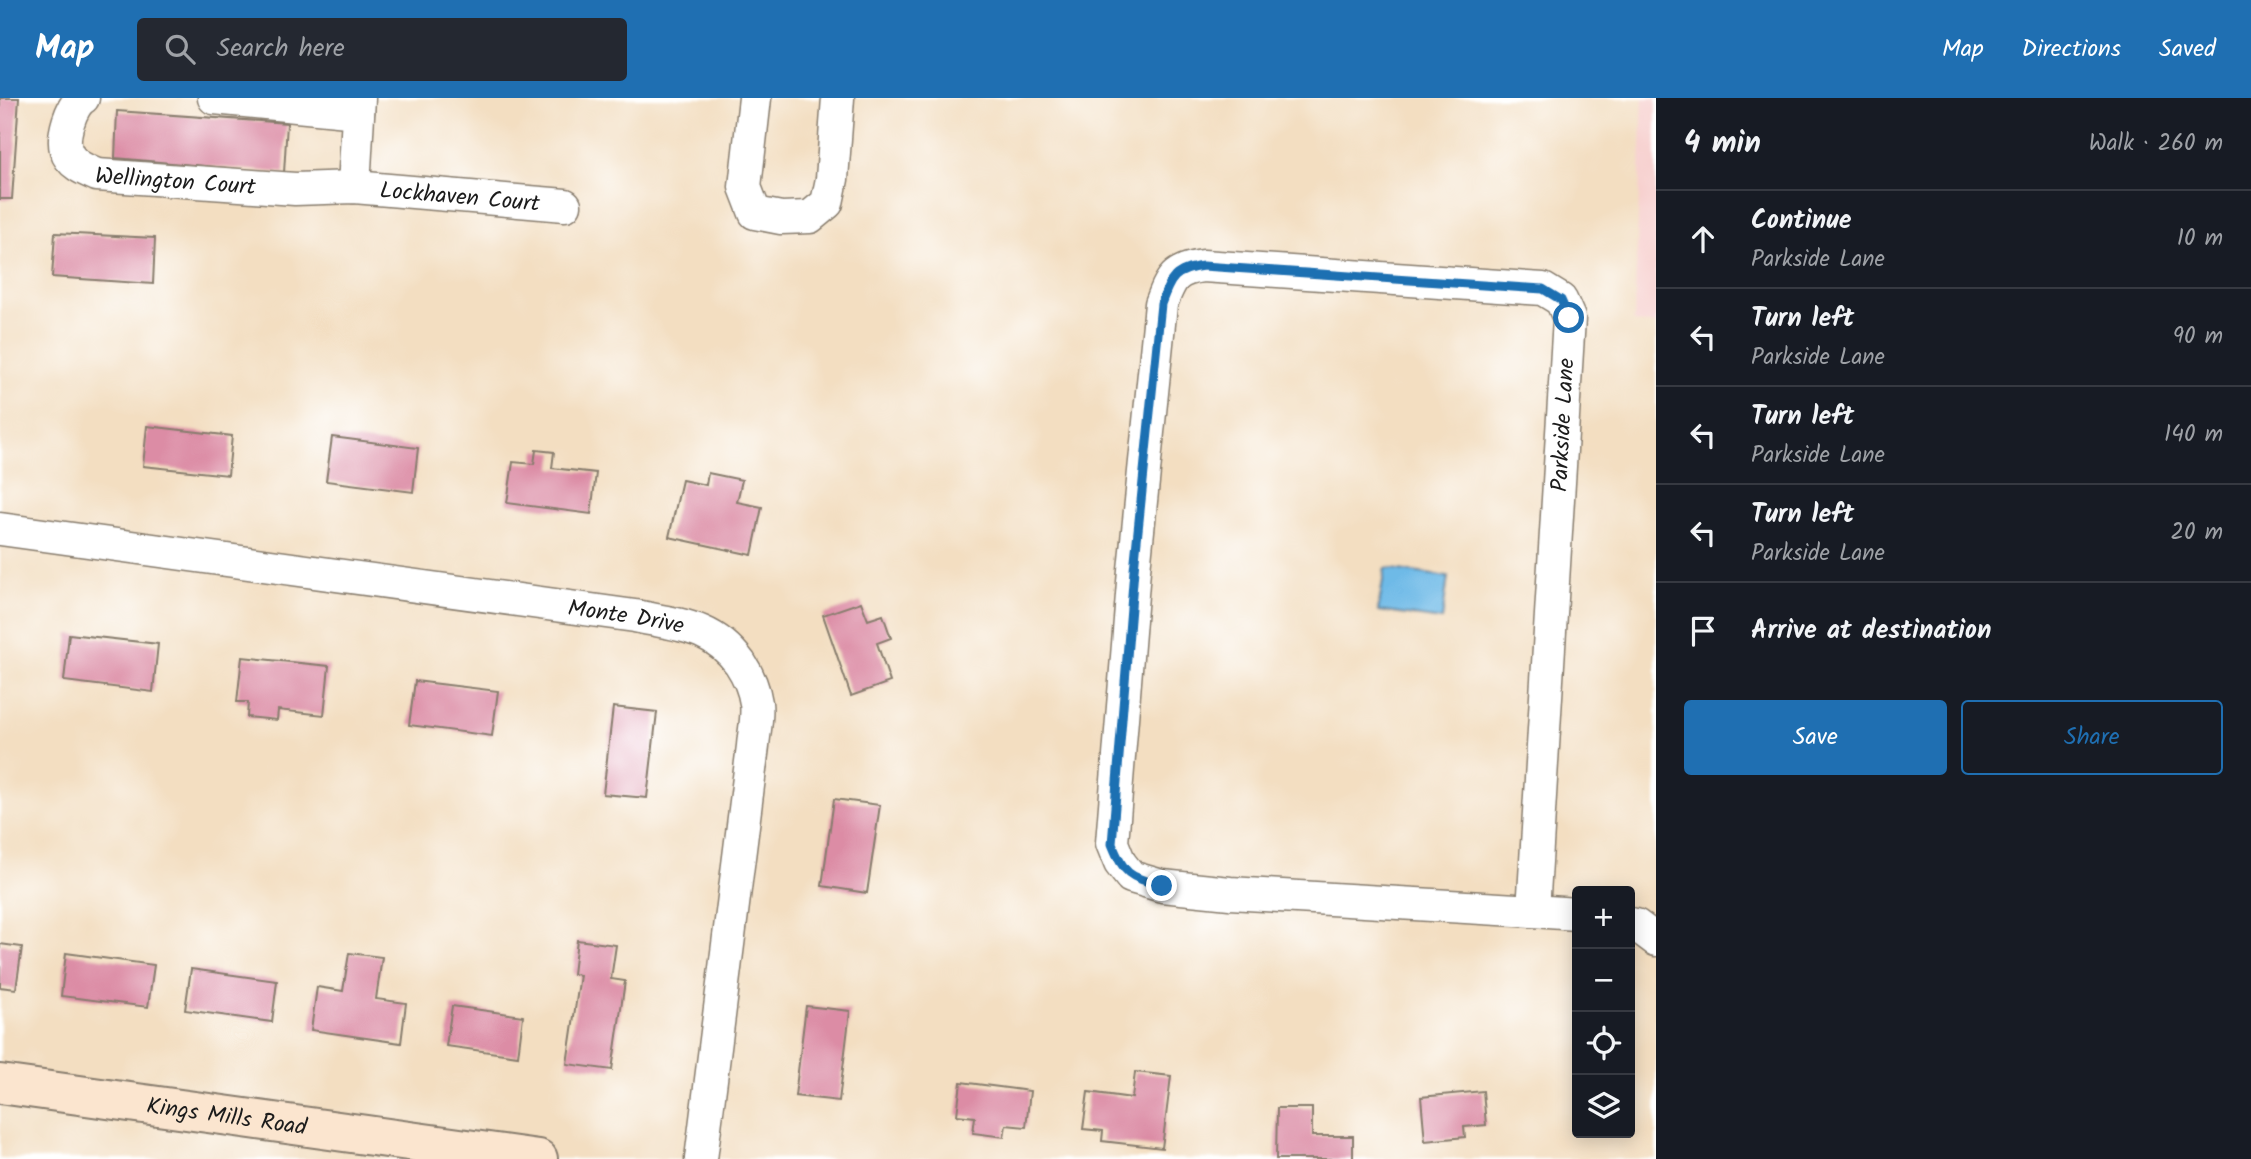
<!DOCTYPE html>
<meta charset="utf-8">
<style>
:root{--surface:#171b24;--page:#242831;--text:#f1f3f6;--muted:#9ea1a6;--line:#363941;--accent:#1f6fb2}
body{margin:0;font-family:Kalam,sans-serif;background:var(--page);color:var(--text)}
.controls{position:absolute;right:21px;bottom:21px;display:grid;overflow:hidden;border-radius:7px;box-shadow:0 4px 18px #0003}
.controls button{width:63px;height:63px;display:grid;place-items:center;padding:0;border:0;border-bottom:2px solid var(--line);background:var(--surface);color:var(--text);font:35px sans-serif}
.stop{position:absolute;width:21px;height:21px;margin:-16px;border:5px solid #1f6fb2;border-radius:50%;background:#fff}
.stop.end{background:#1f6fb2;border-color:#fff;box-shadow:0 2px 7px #0008}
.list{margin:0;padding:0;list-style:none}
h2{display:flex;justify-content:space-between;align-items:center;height:91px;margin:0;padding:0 28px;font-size:30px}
h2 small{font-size:23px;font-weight:400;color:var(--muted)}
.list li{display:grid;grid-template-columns:46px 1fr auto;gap:21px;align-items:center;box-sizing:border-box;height:98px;padding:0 28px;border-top:2px solid var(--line)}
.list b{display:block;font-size:26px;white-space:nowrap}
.list p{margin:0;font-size:23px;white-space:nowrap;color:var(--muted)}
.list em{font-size:23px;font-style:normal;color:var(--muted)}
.actions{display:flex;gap:14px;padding:21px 28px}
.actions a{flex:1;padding:16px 0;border:2px solid var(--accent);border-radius:7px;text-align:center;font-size:24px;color:var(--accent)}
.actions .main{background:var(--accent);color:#fff}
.icon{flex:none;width:38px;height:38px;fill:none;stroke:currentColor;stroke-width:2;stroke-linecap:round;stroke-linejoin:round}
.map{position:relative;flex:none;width:1656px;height:1061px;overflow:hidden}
header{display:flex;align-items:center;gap:42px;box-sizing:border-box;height:98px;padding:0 35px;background:var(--accent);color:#fff}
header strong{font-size:33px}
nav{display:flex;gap:38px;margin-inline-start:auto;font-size:24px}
.search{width:490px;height:63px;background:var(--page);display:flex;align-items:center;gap:18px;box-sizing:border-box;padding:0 24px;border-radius:7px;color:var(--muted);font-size:26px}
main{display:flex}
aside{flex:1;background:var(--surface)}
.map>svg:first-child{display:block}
.built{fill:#f7d0cf}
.water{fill:#6ebae7;stroke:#456b82;stroke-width:2}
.building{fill:#dc8ca5}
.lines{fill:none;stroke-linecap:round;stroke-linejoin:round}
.street-casing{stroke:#887d6e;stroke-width:35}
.secondary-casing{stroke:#887d6e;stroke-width:42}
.street{stroke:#fff;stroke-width:32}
.secondary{stroke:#fbe5cf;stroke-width:38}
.route{stroke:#1f6fb2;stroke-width:9}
.labels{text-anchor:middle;stroke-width:6;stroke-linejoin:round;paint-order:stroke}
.street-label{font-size:23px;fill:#1c1c1c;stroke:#fff}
</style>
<header>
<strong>Map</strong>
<div class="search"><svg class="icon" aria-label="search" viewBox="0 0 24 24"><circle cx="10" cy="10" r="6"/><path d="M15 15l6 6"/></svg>Search here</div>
<nav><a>Map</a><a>Directions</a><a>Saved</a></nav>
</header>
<main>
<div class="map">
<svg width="1656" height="1061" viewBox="0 0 1656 1061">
<rect width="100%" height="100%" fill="#fff"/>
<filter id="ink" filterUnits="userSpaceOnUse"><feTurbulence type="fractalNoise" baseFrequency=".0143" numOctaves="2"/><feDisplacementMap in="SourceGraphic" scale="14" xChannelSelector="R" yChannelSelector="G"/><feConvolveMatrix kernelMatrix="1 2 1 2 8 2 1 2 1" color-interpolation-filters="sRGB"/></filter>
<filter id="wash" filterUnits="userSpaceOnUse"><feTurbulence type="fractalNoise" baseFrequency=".00686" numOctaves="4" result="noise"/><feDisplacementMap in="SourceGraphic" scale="28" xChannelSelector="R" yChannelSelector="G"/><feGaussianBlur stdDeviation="1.57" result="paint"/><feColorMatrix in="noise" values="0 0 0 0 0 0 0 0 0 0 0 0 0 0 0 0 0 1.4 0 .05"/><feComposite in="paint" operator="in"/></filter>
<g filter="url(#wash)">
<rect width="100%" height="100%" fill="#f3dec1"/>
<path class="built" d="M1643,0h13v226l-22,-2z"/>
<path class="water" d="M1385,470l63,9 -6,43 -64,-9z"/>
<g id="blocks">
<path class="building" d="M0,0h19l-7,101h-12z
M117,13l170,12 -3,50 -169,-15z
M55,135l100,5 -2,46 -101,-7z
M147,328l85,10 -4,39 -85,-9z
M332,339l86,11 -5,44 -87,-11z
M536,352l18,2 -2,16 44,5 -5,41 -84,-11 6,-41 21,2z
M708,375l34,7 -5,22 25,5 -10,48 -83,-18 13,-57 24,5z
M861,504l7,18 15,-5 8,23 -14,5 13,39 -39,14 -28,-81z
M69,536l89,10 -5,48 -89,-11z
M242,559l87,9 -5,49 -46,-5 -1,10 -30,-3 1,-15h-11z
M415,583l83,10 -6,45 -83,-11z
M613,609l44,5 -10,86 -44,-4z
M834,701l46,6 -13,88 -45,-7z
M577,842l39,5 -5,34 14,2 -13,89 -45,-6 13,-89 -7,-1z
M0,846l22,3 -6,42 -16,-2z
M66,855l88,12 -6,42 -87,-11z
M349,855l33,4 -6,42 30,4 -5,40 -90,-13 6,-43 26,4z
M191,871l86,12 -5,41 -87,-12z
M452,908l71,10 -5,40 -72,-10z
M806,908l44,5 -11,90 -44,-5z
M1135,974l36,4 -9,72 -60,-7 1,-10 -20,-2 5,-37 44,6z
M961,984l69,9 -4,36 -20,-2 -2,12 -31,-4 2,-16 -18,-2z
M1483,993l3,34 -22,2 1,10 -40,4 -4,-44z
M1277,1010h35v28h41v23h-77z"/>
</g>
</g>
<g filter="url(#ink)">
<use href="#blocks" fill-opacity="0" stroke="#887d6e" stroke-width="2"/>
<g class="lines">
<g class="street-casing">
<g id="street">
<path id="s1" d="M83,0c-12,7 -21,38 -17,52 4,14 19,20 31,25l198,14 59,-2 211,18"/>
<path d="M214,0l144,14"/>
<path d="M755,0l-10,89 10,26 26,5 29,-1 17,-14 5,-24 6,-81"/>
<path d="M354,89l5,-89"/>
<path d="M1203,168l340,23 18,11 8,18 -36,593 -303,-18 -68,-7 -31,-9 -11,-14 -8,-20 22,-273 27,-266c10,-26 13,-34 42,-38z"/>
<path id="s2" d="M0,431l635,87c44,9 77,9 105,47 8,12 14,26 16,40 2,14 -2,29 -3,43l-52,413"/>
<path d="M1533,813l44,3"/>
<path d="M1630,826l6,1 20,15"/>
</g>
</g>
<g class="secondary-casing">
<g id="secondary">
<path id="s3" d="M0,986l538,75"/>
</g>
</g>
<use href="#street" class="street"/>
<use href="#secondary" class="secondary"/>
</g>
</g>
<g class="lines" filter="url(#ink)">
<path class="route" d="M1162,788c-33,-10 -37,-10 -50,-42l22,-274 27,-266c10,-26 13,-34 42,-38l340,23 18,11 8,18"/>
</g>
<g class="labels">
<g class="street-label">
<text dy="8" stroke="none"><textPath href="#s1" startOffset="177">Wellington Court</textPath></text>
<text dy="8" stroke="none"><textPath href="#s1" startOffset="462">Lockhaven Court</textPath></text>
<text transform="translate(1562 327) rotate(-87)" y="8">Parkside Lane</text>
<text dy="8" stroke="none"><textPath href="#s2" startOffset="632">Monte Drive</textPath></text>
<text dy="8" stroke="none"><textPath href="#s3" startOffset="229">Kings Mills Road</textPath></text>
</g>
</g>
</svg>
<div class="controls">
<button>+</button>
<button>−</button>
<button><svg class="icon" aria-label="locate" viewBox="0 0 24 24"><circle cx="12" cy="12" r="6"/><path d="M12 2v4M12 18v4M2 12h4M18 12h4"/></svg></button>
<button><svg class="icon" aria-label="layers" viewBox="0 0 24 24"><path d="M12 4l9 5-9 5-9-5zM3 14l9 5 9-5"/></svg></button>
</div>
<div class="stop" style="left:1569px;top:220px"></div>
<div class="stop end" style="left:1162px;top:788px"></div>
</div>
<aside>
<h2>4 min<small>Walk · 260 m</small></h2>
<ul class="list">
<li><svg class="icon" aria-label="ahead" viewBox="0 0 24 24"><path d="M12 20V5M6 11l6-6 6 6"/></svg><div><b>Continue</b><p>Parkside Lane</p></div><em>10 m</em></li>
<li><svg class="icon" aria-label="left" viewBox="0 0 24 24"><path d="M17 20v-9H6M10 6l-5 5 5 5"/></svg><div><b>Turn left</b><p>Parkside Lane</p></div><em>90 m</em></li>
<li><svg class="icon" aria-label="left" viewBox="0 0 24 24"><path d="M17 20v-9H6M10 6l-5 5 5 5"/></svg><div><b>Turn left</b><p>Parkside Lane</p></div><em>140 m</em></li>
<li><svg class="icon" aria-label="left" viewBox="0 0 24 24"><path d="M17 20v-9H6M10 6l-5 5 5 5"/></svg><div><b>Turn left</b><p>Parkside Lane</p></div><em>20 m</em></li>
<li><svg class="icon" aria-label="arrive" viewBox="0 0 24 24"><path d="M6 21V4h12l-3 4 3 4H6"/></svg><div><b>Arrive at destination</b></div></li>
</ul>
<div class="actions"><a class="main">Save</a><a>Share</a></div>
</aside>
</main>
